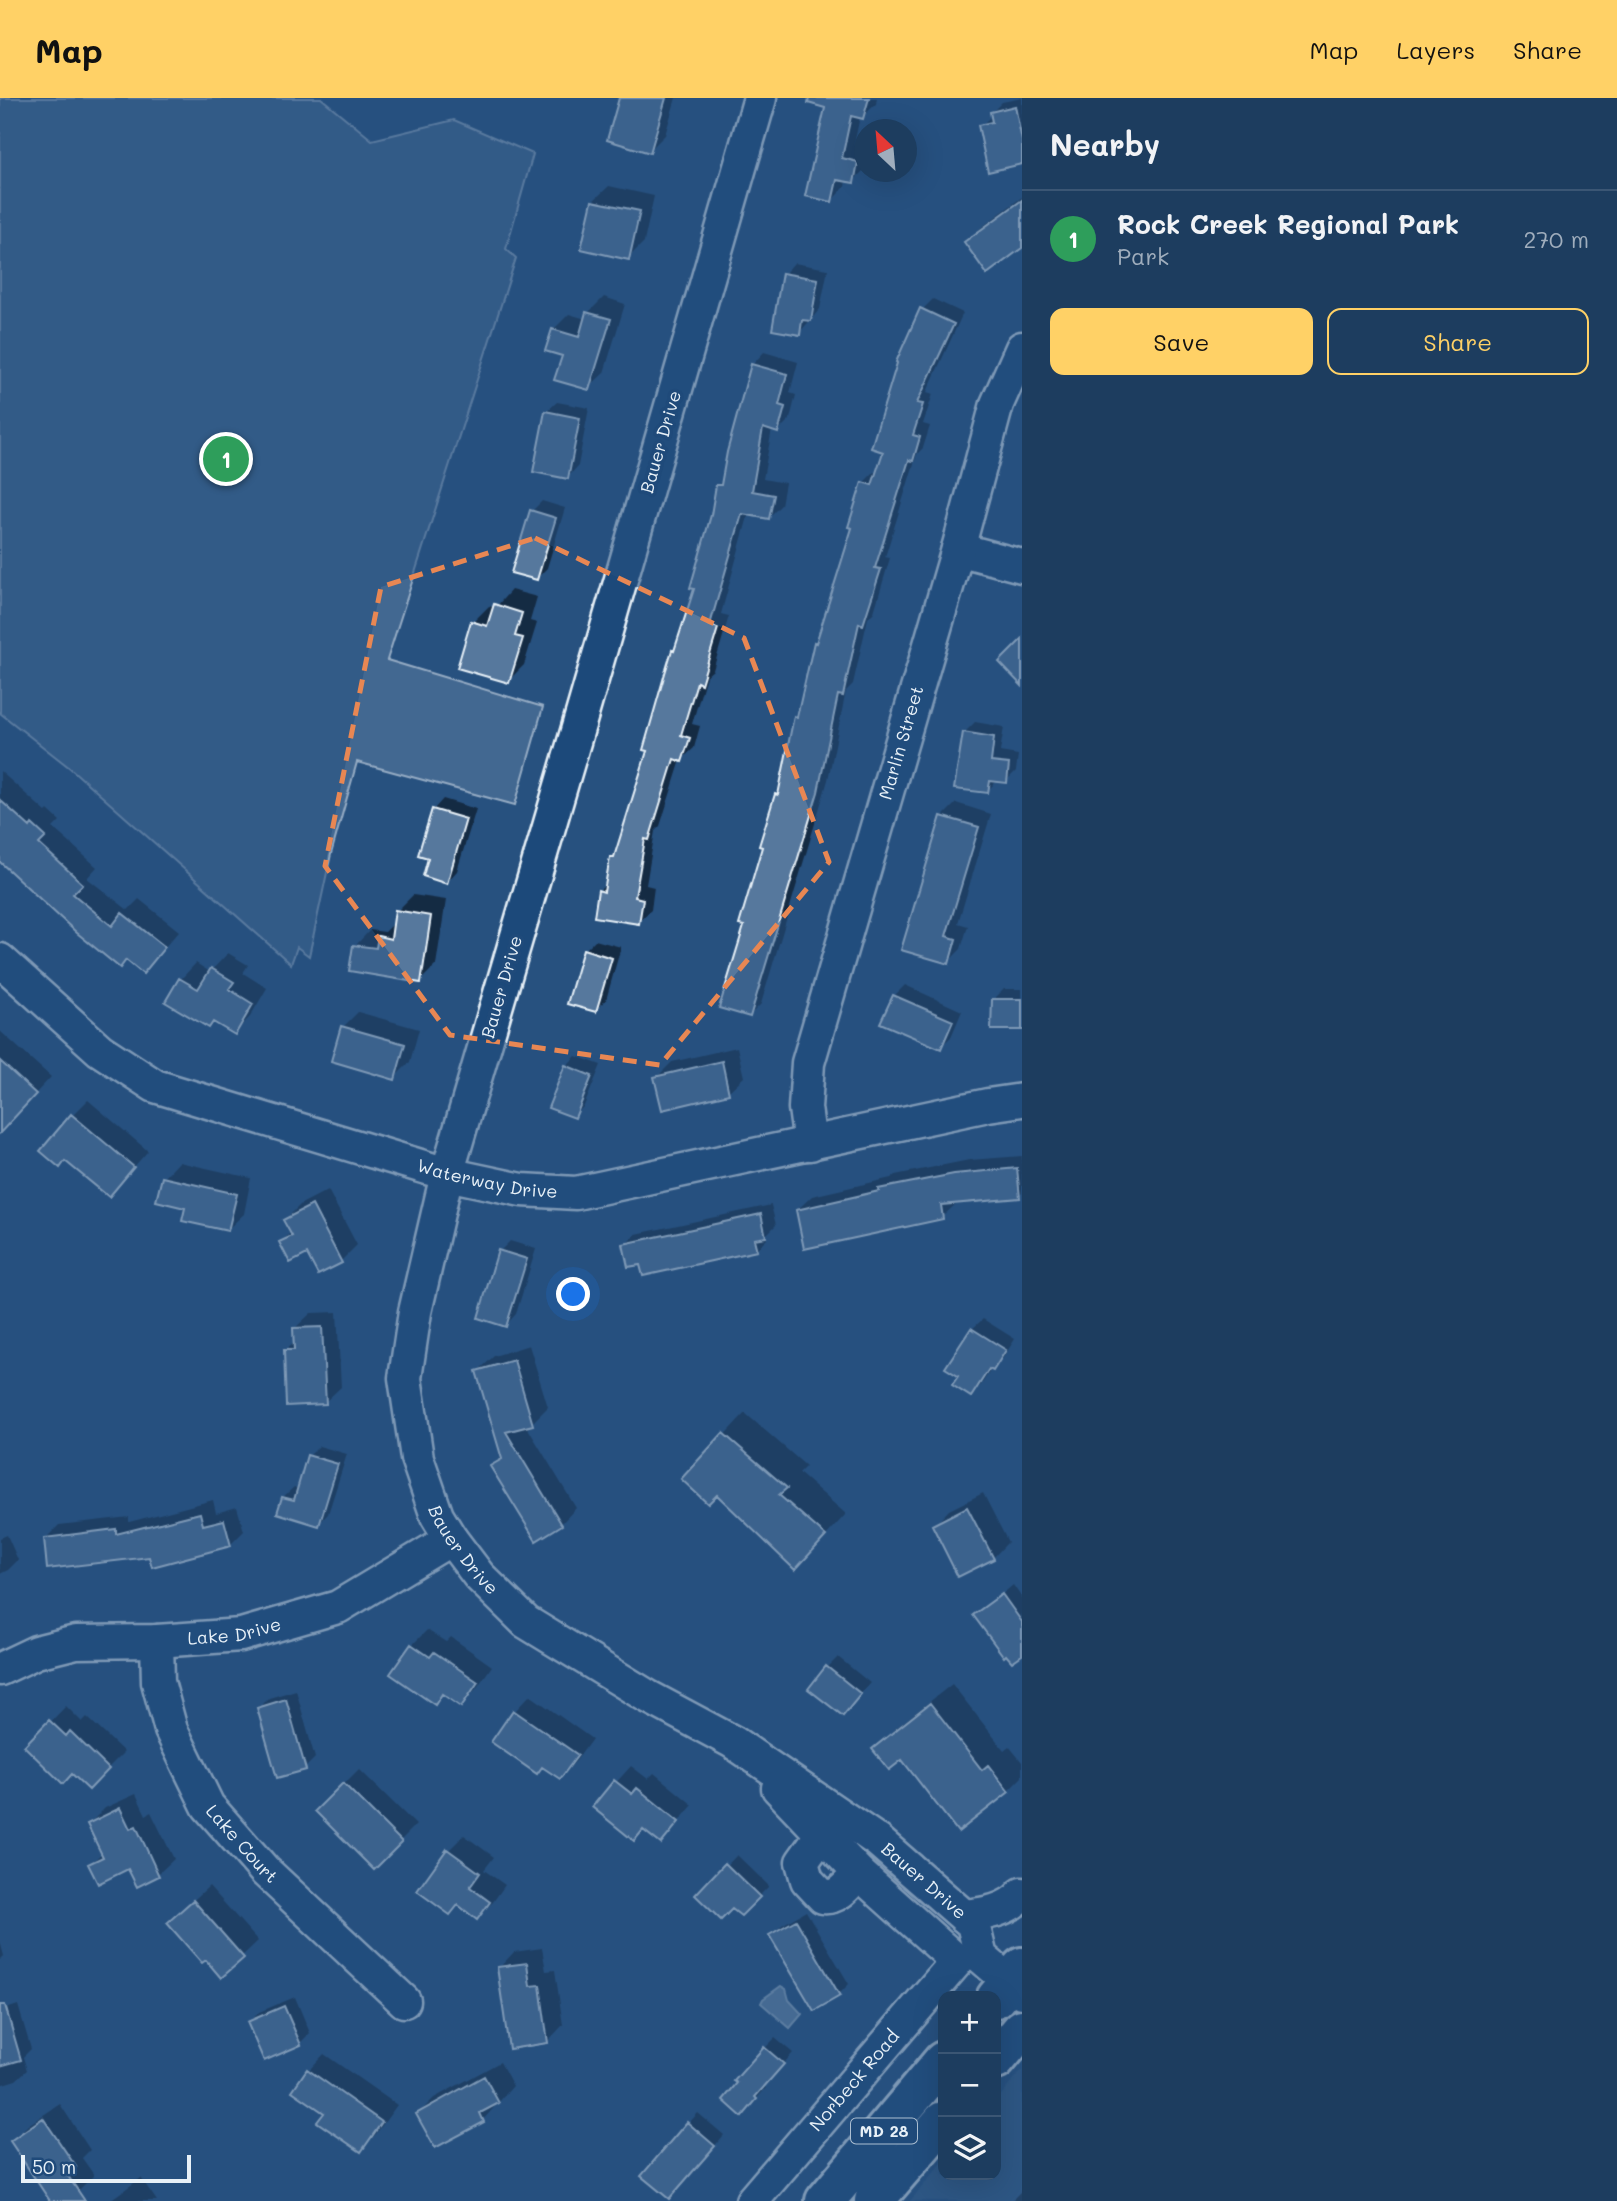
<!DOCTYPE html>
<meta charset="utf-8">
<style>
:root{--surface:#1d3d5f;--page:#254465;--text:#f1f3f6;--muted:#a0aebd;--line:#3b5674;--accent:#ffd166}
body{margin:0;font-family:Mali,sans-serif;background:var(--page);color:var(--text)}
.controls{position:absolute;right:21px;bottom:21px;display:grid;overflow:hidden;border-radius:14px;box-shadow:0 7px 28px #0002}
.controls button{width:63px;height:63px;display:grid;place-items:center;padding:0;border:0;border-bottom:2px solid var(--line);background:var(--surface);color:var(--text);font:35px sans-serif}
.compass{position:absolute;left:854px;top:21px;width:63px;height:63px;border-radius:50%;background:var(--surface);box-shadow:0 7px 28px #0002;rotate:334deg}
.scale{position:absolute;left:21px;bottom:18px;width:170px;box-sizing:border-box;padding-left:7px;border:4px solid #e8f1f8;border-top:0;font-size:19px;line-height:24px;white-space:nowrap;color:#e8f1f8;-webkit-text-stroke:5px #1f4a7a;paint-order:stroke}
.you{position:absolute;left:574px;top:1197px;width:24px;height:24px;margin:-18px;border:5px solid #fff;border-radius:50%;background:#1a73e8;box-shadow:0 0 0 10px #1a73e833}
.badge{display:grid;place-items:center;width:46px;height:46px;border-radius:50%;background:var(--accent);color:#fff;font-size:23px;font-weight:700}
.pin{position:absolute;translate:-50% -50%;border:4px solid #fff;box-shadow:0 2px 7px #0006}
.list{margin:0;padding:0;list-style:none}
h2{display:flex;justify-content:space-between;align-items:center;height:91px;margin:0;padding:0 28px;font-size:30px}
h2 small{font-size:23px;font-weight:400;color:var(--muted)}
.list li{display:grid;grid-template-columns:46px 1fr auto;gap:21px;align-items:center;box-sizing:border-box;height:98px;padding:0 28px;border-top:2px solid var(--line)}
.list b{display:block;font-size:26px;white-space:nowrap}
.list p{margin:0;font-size:23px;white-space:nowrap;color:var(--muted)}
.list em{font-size:23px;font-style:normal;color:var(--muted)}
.actions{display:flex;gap:14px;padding:21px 28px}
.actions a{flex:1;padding:16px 0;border:2px solid var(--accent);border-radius:14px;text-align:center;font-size:24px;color:var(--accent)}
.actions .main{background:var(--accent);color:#111}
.icon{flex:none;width:38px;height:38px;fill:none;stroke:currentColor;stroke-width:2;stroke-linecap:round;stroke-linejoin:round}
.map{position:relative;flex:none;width:1022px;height:2103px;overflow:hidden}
header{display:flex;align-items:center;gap:42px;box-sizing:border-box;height:98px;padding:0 35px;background:var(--accent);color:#111}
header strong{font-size:33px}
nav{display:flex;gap:38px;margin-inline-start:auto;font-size:24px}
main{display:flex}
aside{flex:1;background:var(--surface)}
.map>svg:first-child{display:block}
.built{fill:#355d88}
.green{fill:#436891;stroke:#96acc4;stroke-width:2}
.water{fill:#6b8aaa;stroke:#9db3c9;stroke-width:2}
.shadow{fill:#0007}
.building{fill:#57789d;stroke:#e8f1f8;stroke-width:2}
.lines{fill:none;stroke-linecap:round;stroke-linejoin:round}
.minor-casing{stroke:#e8f1f8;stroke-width:37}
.major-casing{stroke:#e8f1f8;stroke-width:44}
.minor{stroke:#1f4a7a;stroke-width:32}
.major{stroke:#1f4a7a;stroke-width:38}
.marked{fill:none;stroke:#e88753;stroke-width:5;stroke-dasharray:14 9;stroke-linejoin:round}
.labels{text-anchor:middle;stroke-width:7;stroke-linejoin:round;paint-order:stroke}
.shield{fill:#1f4a7a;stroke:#acbfd2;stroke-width:2}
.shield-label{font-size:16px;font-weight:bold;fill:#e8f1f8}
.street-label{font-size:18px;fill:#e8f1f8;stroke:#1f4a7a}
</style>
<header>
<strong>Map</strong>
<nav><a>Map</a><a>Layers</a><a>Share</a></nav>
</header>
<main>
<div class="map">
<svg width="1022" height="2103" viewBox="0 0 1022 2103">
<rect width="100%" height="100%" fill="#27517f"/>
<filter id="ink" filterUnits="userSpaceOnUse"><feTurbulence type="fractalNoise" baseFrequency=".0143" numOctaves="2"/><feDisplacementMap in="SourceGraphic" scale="14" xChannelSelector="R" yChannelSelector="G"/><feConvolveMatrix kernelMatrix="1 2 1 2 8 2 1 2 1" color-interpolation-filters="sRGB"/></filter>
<g filter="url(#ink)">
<path class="built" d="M1022,1972v131h-112l33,-39v13h53v-74z"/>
<path class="green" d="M0,0h321l51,42 82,-20 79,34 -27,95 10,9 -129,402 156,47 -28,98 -158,-43 -26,92 -22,102 -12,-9 -6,17 -221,-196 -70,-55z"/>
<path class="water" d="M781,1888l5,3 3,11 13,14 -12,14 -29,-25 2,-4z"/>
<path class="shadow" d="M621,0h55l-11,37 -16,16z
M830,0h47l-1,6 -14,13 -2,-1 -6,29 10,2v23l-11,11 -7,-1 -1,7 -13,13z
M1022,0v65l-42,-37 13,-11 -1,-3 10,-10z
M609,88l45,10 -10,46 -16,16 -35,-57z
M1022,99v49l-56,-4 16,-15z
M794,165l34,6 -8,40 -21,24 -15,-59z
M604,199l21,7 -21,69 -16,15 -24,-33 -11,-25 16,-16 17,5 2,-6z
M933,201l30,14 -36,79 6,2 -10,30 7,2 -7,22 -6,6 -32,103 5,1 -16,54 -6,6 -15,66 -7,7 -18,89 -67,224 -11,11 -4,-90 31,-130 3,-4 15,-74 5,-5 15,-69 4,-4 35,-112 9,-44 11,-11 4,1 44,-163z
M764,254l34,10 -8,31 6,2 -6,24 -12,12 -6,-2 -9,50 22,4 -4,22 -12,12 -20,-4 -28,101 8,2 -16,54 -7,6 -14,48 8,2 -6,22 -13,12 -21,66 -5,5 -9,54 8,2 -3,23 -13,12 -42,-7 4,-25 7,-7 5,-26 6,-6 31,-101 25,-99 3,-4 19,-59 22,-103 6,-6 28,-114z
M557,304l32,6 -11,58 -10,11 -22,-65z
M542,403l23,7 -18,60 -10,10 -5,-67z
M511,492l26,7 -7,24 7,2 -13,42 -16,16 -35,-59 16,-16 6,2z
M975,624l29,5 -4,25 18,3 -2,16 -10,10 -8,-1 -11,11 -23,-58z
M0,673l46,41 2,-2 12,11 -7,7 44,39 -10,11 41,32 11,-11 40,32 -36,41 -143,-120z
M443,701l33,10 -19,62 -10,11 -17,-25 3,-47z
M956,705l35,11 -33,109 10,3 -7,23 -13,13 -45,-13 40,-133z
M413,797l33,5 -10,65 -16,16 -65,-35 15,-16 15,2 11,-11 1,-10z
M595,842l26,7 -15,53 -11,10 -10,-60z
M228,855l20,12 -5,8 24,15 -17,29 -16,16 -20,-12 -33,-42 15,-16 14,9z
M905,887l57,26 -11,26 -11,10 -46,-51z
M1004,891h18v39l-28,-29z
M358,914l61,17 -9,33 -16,16 -51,-51z
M0,933l51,46 -29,31 -22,9z
M737,949l7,30 -16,15 -72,-14 16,-16z
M576,958l25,9 -17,41 -10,10 -8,-50z
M88,1002l60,51 -39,44 -37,-79z
M1022,1058v37l-3,3 -62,7 -15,14 -145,-7 15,-14 79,-18 4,-3 74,-15z
M179,1064l72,16 -7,36 -16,15 -41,-22 -23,-29z
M328,1092l29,55 -16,16 -60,-18 10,-11 -6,-12 16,-16z
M771,1107l5,20 -10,10 1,4 -11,11 -114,13 -17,-18 11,-11z
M510,1143l26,8 -20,65 -10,11 -6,-74z
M337,1214l4,75 -16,15 -40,-51 11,-10 -1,-13 16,-15z
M983,1221l32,20 -12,19 -11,10 -11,17 -10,10 -11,-19 12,-47z
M529,1247l19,62 -16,16 -6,2 50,83 -15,16 -68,-58 10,-10 -25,-85 16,-15z
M745,1315l61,53 -7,7 47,41 -30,33 -99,-54 -34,-14z
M319,1348l28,8 -19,60 -10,10 -35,-27 11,-10 5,2 10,-33z
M983,1395l25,49 -15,16 -59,-32 15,-16z
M213,1402l3,13 21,-6 7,24 -14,14 -80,10 -104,-17 13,-13 70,-8v5z
M7,1437l11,25 -10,10 -8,4v-36z
M1013,1487l9,13v55l-46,-37z
M427,1532l19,12 5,-5 41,29 -16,23 -16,16 -16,-12 -9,9 -23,-57z
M838,1559l32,26 -27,31 -15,-47z
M952,1586l52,66 5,-4 13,16v15l-14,14 -134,-42 21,-20z
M296,1592l19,68 -10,10 -46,-60 10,-10z
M530,1597l62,44 -16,22 -16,16 -17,-12 -50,-24 22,-30z
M66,1608l16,16 5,-5 37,35 -35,35 -16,-15 -46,-26z
M631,1668l17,13 6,-6 39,32 -32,37 -17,-14 -50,-21z
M359,1671l57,56 -42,42 -57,-56z
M136,1696l10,21 5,-3 23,47 -16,15 -21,10 -8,-17 -39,-3 13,-12 -14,-28 16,-16z
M464,1737l30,22 -10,13 21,15 -12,17 -16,15 -28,-67z
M737,1757l32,31 -28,28 -8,-7 -35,-12z
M209,1788l49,55 -37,35 -15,-18 -21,-50z
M806,1813l43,73 -10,10 -24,15 -43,-73 10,-11z
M0,1843l4,15 -4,4z
M542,1850l4,23 9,-1 8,55 -15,16 -49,-73 15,-16z
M295,1899l15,36 -10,10 -51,-20 10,-11z
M18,1907l13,44 -8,8 4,13 -11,10 -16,5v-74z
M775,1940l18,15 -29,33 2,2 -14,16 13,-56z
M324,1956l73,51 -21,29 -16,16 -34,-37 -32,-22 15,-21z
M500,1964l13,24 -30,34 -47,26 -18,-32 16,-16z
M60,2006l30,46 -8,8 12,17 -16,16 -15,10h-11l-40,-60 16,-16z
M698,2015l26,22 -45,52 9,-63z
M141,2080l16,23h-49l2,-1z
M1022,2092v11h-11z"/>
<path class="building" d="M619,0h47l-16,55 -43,-13z
M809,0h60l-6,21 -12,-3 -9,42 16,4 -4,21 -17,-3 -5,22 -27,-6 20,-88 -17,-5z
M1015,8l7,35v23l-34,8 -10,-47 14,-3 -2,-10z
M1022,102v48l-35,26 -23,-32z
M592,103l48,10 -11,49 -48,-11z
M782,175l36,6 -7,42 -9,-1 -2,15 -28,-5z
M920,210l34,16 -37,79 6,1 -10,31 7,2 -7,24 -4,-1 -34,108 6,1 -18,56 -4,-2 -16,73 -5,-1 -20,97 -68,225 -31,-9 25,-82 -5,-1 23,-78 -3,-1 16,-52 3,1 16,-79 3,1 17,-75 2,1 36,-115 -4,-1 14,-45 10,3 11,-33 -12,-4 26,-85 -1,-1z
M586,214l25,7 -22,71 -35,-10 8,-24 -17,-5 7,-22 27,8z
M751,266l36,10 -8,31 6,2 -7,26 -15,-5 -11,63 22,4 -5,24 -27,-5 -32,111 8,3 -17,56 -4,-2 -16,53 9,3 -8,24 -8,-3 -25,81 -4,-1 -10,58 8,2 -4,25 -45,-7 4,-27 6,2 6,-35h4l33,-106 -4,-1 22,-77 7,-23 2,1 20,-62 -4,-1 21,-73 5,-30h5l6,-33z
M545,313l35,7 -12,61 -35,-7z
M530,412l26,8 -19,62 -26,-7z
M494,506l28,9 -7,23 8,2 -14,45 -52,-15 14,-47 16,5z
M1022,541v47l-23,-24z
M963,634l31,5 -3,25 18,2 -2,19 -17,-2 -2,12 -34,-4z
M0,702l30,27 2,-3 14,13 -7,7 44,40 -10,10 39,32 10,-13 43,34 -22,27 -17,-14 -6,8 -43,-35 -77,-71z
M432,711l34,10 -19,65 -24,-8 5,-18 -10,-3z
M941,718l38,11 -33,109 10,3 -7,25 -48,-14z
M395,812l36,6 -10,67 -72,-12 4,-26 23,3 2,-12 13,3z
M583,851l29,9 -16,54 -29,-8z
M211,870l23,14 -5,7 24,15 -18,31 -22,-13 -4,6 -44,-26 14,-24 19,11z
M893,897l60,26 -12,28 -61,-26z
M992,901h30v31h-31z
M341,928l64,18 -10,36 -64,-19z
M0,963l36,33 -36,39z
M722,963l7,33 -67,16 -8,-33z
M565,967l27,11 -17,42 -27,-10z
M71,1016l63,53 -25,30 -44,-36 -5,7 -20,-17z
M1017,1070l3,30 -79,7 2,14 -139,30 -8,-39 83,-19 -1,-2 76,-15z
M162,1079l75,17 -9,37 -46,-10 3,-13 -29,-7z
M312,1107l30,58 -24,12 -11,-21 -17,9 -11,-21 13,-6 -9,-16z
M761,1116l5,23 -12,2 3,12 -114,25 -3,-11 -12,2 -5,-23z
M498,1152l29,9 -21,68 -28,-9z
M322,1229l4,77 -40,2 -2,-56h10l-1,-22z
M971,1230l35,22 -13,21 -4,-2 -18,28 -19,-12 6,-9 -13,-8z
M514,1262l19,65 -27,7 56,93 -26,16 -46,-75 12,-7 -26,-88z
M723,1335l64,55 -8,7 47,41 -31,34 -78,-75 -9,9 -27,-25z
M307,1357l31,9 -19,62 -42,-13 5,-16 12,3z
M967,1409l27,52 -36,18 -26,-52z
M200,1415l3,12 21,-5 7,26 -79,21 -3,-10 -102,12 -3,-31 72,-9v5z
M1002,1496l20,28v33l-10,7 -6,-7 -2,2 -31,-42z
M411,1546l19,13 4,-5 44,30 -17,25 -19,-13 -7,11 -45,-31z
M826,1568l35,28 -18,22 -35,-27z
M286,1601l20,71 -29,8 -20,-70z
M930,1605l52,67 6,-5 21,27 -51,40 -56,-72 -13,10 -17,-21z
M513,1612l65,45 -18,24 -18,-12 -5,7 -46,-32z
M49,1622l17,16 4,-5 39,38 -20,21 -17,-16 -9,10 -39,-38z
M614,1682l18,14 5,-6 42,34 -18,22 -18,-14 -9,11 -42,-34z
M343,1685l59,59 -28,28 -59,-59z
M120,1710l10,21 6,-3 23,50 -22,11 -9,-18 -30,15 -10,-20 15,-7 -16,-33z
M447,1751l33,24 -10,14 20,15 -13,18 -19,-15 -8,10 -33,-24z
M725,1765l35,34 -19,19 -9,-7 -11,11 -26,-25z
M193,1802l51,58 -23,20 -15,-18 -4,3 -35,-40z
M796,1822l44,76 -26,15 -45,-76z
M527,1865l3,23 10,-1 8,58 -39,6 -12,-82z
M0,1907h5l16,55 -21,6z
M284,1908l17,39 -37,16 -17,-39z
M764,1949l20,17 -29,33 2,2 -15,18 -19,-17 14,-17 -3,-2z
M307,1971l75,53 -21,30 -44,-30 7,-9 -32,-22z
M484,1978l15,27 -19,10 4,9 -49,26 -19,-34z
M43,2020l33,49 -10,6 19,28h-35l-40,-60z
M687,2024l28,24 -46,53 -28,-23z"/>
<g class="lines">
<g class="minor-casing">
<g id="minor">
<path id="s1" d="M760,0l-184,637 -129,439 -32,138 -10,66 12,80 20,58 14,23 28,37 47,46 121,74 86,46 145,99 95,83 8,33 41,35"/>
<path d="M958,451l64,17"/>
<path id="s2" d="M0,862l100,90 55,36 292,88 75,16 54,3 412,-88 34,-5"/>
<path id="s3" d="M810,1046l-5,-36 3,-45 150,-514 39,-145 25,-56"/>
<path id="s4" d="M157,1543l1,41 13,48 37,76 57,65 139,130"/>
<path id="s5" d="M0,1571l36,-17 40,-10 81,-1 84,-6 97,-28 113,-68"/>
<path d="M778,1690l83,87 96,86"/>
<path d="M822,1736l-20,28 5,18 16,17c16,2 26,-14 36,-24"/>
<path d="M964,1818c20,-2 44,-5 58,-22"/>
<path id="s6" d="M752,2103l205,-240"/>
</g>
</g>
<g class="major-casing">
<path id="major" d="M996,1900l26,-31
M996,1962l26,-31
M825,2103l118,-140
M874,2103l69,-80"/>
</g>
<use href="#minor" class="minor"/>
<use href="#major" class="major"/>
</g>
</g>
<path d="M0 0H1022V2103H0ZM535,440l209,100 85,224 -169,203 -210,-30 -125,-169 56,-279z" fill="#27517f" fill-opacity=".55" fill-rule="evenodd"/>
<path class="marked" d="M535,440l209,100 85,224 -169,203 -210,-30 -125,-169 56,-279z"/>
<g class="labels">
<rect class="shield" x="851" y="2020.5" width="66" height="25" rx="5"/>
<g class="shield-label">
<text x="884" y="2039">MD 28</text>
</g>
<g class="street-label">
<text transform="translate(661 344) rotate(-74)" y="6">Bauer Drive</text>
<text dy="6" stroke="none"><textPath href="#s3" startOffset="415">Marlin Street</textPath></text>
<text transform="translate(502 889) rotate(-74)" y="6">Bauer Drive</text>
<text dy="6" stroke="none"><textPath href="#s2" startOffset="546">Waterway Drive</textPath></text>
<text dy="6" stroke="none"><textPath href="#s1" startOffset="1514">Bauer Drive</textPath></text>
<text dy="6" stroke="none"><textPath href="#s5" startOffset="240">Lake Drive</textPath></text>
<text dy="6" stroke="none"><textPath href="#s4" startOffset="226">Lake Court</textPath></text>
<text dy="6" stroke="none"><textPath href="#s1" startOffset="2086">Bauer Drive</textPath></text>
<text dy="6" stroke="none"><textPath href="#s6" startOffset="158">Norbeck Road</textPath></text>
</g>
</g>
</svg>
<div class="controls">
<button>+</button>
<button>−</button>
<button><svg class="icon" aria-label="layers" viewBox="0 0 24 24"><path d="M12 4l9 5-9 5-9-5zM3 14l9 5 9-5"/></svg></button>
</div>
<svg class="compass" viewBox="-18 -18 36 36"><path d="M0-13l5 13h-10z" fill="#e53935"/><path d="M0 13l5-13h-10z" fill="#a0aebd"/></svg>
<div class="scale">50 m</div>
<div class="you"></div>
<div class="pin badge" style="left:226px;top:361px;background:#2e9e5b">1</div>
</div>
<aside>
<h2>Nearby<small></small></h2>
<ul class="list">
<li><span class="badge" style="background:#2e9e5b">1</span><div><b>Rock Creek Regional Park</b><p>Park</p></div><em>270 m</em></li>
</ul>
<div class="actions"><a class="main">Save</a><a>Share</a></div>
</aside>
</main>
